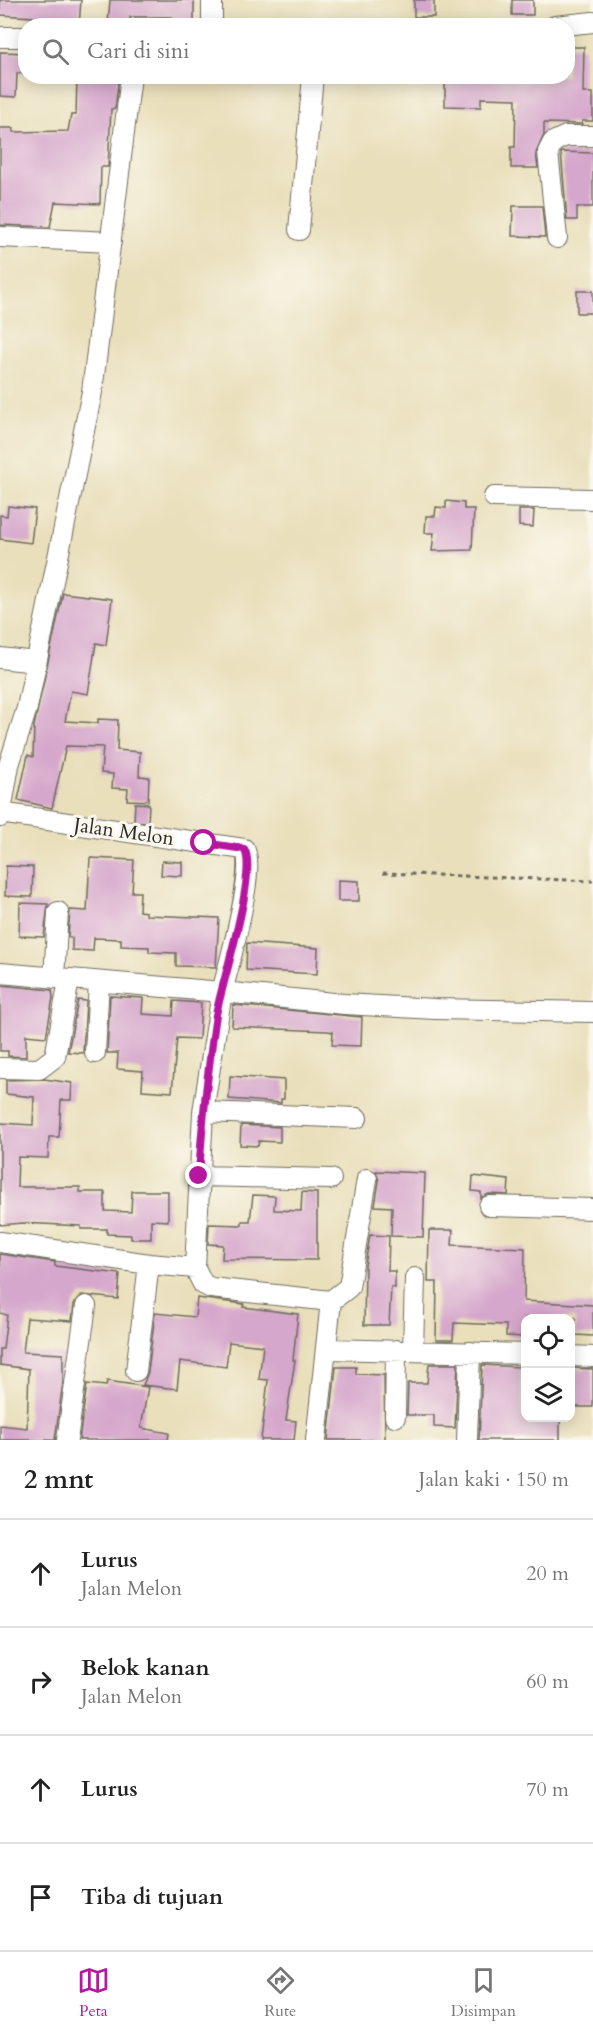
<!DOCTYPE html>
<html lang="id">
<meta charset="utf-8">
<style>
:root{--surface:#fff;--page:#f6f6f6;--text:#222;--muted:#767676;--line:#e0e0e0;--accent:#b5179e}
body{margin:0;font-family:Cardo,serif;background:var(--page);color:var(--text)}
.controls{position:absolute;right:18px;bottom:18px;display:grid;overflow:hidden;border-radius:12px;box-shadow:0 3px 15px #0003}
.controls button{width:54px;height:54px;display:grid;place-items:center;padding:0;border:0;border-bottom:2px solid var(--line);background:var(--surface);color:var(--text);font:30px sans-serif}
.stop{position:absolute;width:18px;height:18px;margin:-14px;border:4px solid #b5179e;border-radius:50%;background:#fff}
.stop.end{background:#b5179e;border-color:#fff;box-shadow:0 2px 6px #0008}
.list{margin:0;padding:0;list-style:none}
h2{display:flex;justify-content:space-between;align-items:center;height:78px;margin:0;padding:0 24px;font-size:26px}
h2 small{font-size:20px;font-weight:400;color:var(--muted)}
.list li{display:grid;grid-template-columns:39px 1fr auto;gap:18px;align-items:center;box-sizing:border-box;height:108px;padding:0 24px;border-top:2px solid var(--line)}
.list b{display:block;font-size:22px;white-space:nowrap}
.list p{margin:0;font-size:20px;white-space:nowrap;color:var(--muted)}
.list em{font-size:20px;font-style:normal;color:var(--muted)}
.icon{flex:none;width:33px;height:33px;fill:none;stroke:currentColor;stroke-width:2;stroke-linecap:round;stroke-linejoin:round}
.map{position:relative;flex:none;width:593px;height:1440px;overflow:hidden}
.search{position:absolute;background:var(--surface);box-shadow:0 3px 15px #0003;left:18px;right:18px;top:18px;height:66px;display:flex;align-items:center;gap:15px;box-sizing:border-box;padding:0 21px;border-radius:24px;color:var(--muted);font-size:22px}
.sheet{height:510px;background:var(--surface)}
nav{display:flex;justify-content:space-around;align-items:center;box-sizing:border-box;height:84px;border-top:2px solid var(--line);background:var(--surface);font-size:16px;color:var(--muted)}
nav a{display:grid;justify-items:center;gap:3px}
nav .on{color:var(--accent)}
.map>svg:first-child{display:block}
.building{fill:#d6a7cc}
.lines{fill:none;stroke-linecap:round;stroke-linejoin:round}
.minor-casing{stroke:#6e6a5d;stroke-width:22}
.path{stroke:#6e6a5d;stroke-width:3;stroke-dasharray:4.5 4.5;stroke-linecap:butt}
.minor{stroke:#fff;stroke-width:20}
.route{stroke:#b5179e;stroke-width:8}
.labels{text-anchor:middle;stroke-width:6;stroke-linejoin:round;paint-order:stroke}
.street-label{font-size:20px;fill:#2b2b2b;stroke:#fbf7ec}
</style>
<div class="map">
<svg width="593" height="1440" viewBox="0 0 593 1440">
<rect width="100%" height="100%" fill="#fbf7ec"/>
<filter id="ink" filterUnits="userSpaceOnUse"><feTurbulence type="fractalNoise" baseFrequency=".0167" numOctaves="2"/><feDisplacementMap in="SourceGraphic" scale="12" xChannelSelector="R" yChannelSelector="G"/><feConvolveMatrix kernelMatrix="1 2 1 2 8 2 1 2 1" color-interpolation-filters="sRGB"/></filter>
<filter id="wash" filterUnits="userSpaceOnUse"><feTurbulence type="fractalNoise" baseFrequency=".008" numOctaves="4" result="noise"/><feDisplacementMap in="SourceGraphic" scale="24" xChannelSelector="R" yChannelSelector="G"/><feGaussianBlur stdDeviation="1.35" result="paint"/><feColorMatrix in="noise" values="0 0 0 0 0 0 0 0 0 0 0 0 0 0 0 0 0 1.4 0 .05"/><feComposite in="paint" operator="in"/></filter>
<g filter="url(#wash)">
<rect width="100%" height="100%" fill="#e9dfbb"/>
<g id="blocks">
<path class="building" d="M0,0h81l-2,26 -46,-3v-6l-33,-2z
M110,0h84v26h-22v-9h-42v8l-22,-2z
M414,0h20v17h-20z
M512,0h21v15h-21z
M567,47h17l-1,46h10v28h-11v3l-38,-1v12l-8,18 2,15h-27v-21h4l1,-48 -35,-1v9l-36,-1v-29l122,-1z
M0,52l26,1v20h-9l-1,24 -16,-1z
M77,76h42l-4,33h-4l-3,58h-7l-1,37 -45,-2 -5,25 -50,-2v-97h14l-1,4 55,-1 3,-16h5z
M561,152l32,1v54h-16v13h-10z
M513,206h29l3,31 -33,-1z
M577,291h16v22h-16z
M446,501l18,2v6h10l-2,41 -40,1 2,-18h-9l1,-17h9l1,-9 10,1z
M8,506l27,3 -4,34 -31,-4v-24l7,1z
M519,510h15l-1,17 -14,-1z
M63,593l49,6 -6,46 -10,-2 -8,51 -17,-3 -6,30 33,2v-4l20,1 -1,30 23,2 -1,24 10,1 -1,24 -21,-1 1,-11 -16,-1 1,-14 -12,-1 2,-26 -37,-1 -14,62 -34,-8 10,-45 5,2 1,-31z
M135,803l14,1 -1,19 -14,-2z
M90,858l44,2 -2,32h8l-1,19 7,1v3l73,3 -3,49 -40,-1v-13l-27,-1v-5l-28,-1v-7l-27,-1 -1,13 -21,-1v-12l-4,-1 2,-27 17,1z
M162,861l20,1v14l-21,-1z
M6,866l27,1 -1,30 -27,-1z
M338,880l21,1v20h-21z
M20,903l28,1 -4,33 -25,-1z
M247,943l71,5 -1,26 -71,-4z
M0,985l52,5 1,8 -7,39 -20,-2v22l-18,-1v-5h-8z
M110,996l33,2 -1,16 31,2 1,-15 27,2 -2,36 -22,-1 -5,54 -30,-2 1,-19 -26,-2 1,-16h-11z
M78,1000l8,1 -3,52 -15,-1z
M233,1005l129,12 -1,29 -29,-1 1,-13 -6,-1 -95,-4z
M230,1076l54,4v19h-3v4l-52,-4z
M44,1079l28,4 -1,17h-10l-2,37h-10l-1,21 -30,-1 -1,30h63v5h25v19l26,1 1,-21h36v30l-17,-1v19h-20v-4l-24,-1v-5h-26v-3l-59,-3 -22,2v-102l33,2 1,-28 -28,-3v-14z
M241,1125l39,2v15l-21,-1 -1,5 -18,-1z
M376,1171l49,2 -2,64 -32,-1 1,-29 -17,-1 4,-25z
M473,1176l36,4 -1,15 -19,-1 -8,4v-6l-9,-1z
M302,1192l15,1v67l-95,-1 1,-14 -15,-1 1,-20 33,1v-4h8l3,-26 22,1 -1,14 27,1z
M429,1230h24l-1,15 73,3 -1,53 69,4v31l-18,-1v-17h-50v19l-19,-1v-11l-52,-2 -1,17h-17l1,-58h-9z
M370,1235l19,1 -1,35h7v17l-4,-1 -2,38h-25l1,-59z
M0,1254l55,8v4l65,8 -2,25 -36,-4 -8,9 -2,17 -45,-3 -4,34 40,2v28l-8,58h-55v-15l27,3 2,-59 -29,-4v-16h3l4,-34 -7,-2z
M197,1298l47,6 -1,3 55,7 -5,46h2l-9,60 10,1 -2,19h-33l7,-60 -9,-1 4,-33 -34,-4 -3,25 -46,-6 -3,28 -34,-4 5,-13 7,-59 40,4z
M429,1364h29l-3,64 -21,-1v-12h-27l1,-32h19z
M482,1365l39,2 2,51h37v22h-81z
M336,1367h20v7l28,1 1,65h-57z
M570,1368l23,1v38h-23z
M107,1381l41,6 -7,41 28,5 -1,7h-89l8,-56 19,2z"/>
</g>
</g>
<g filter="url(#ink)">
<use href="#blocks" fill-opacity="0" stroke="#6e6a5d" stroke-width="1.5"/>
<g class="lines">
<g class="minor-casing">
<path id="minor" d="M212,0v26
M555,26l38,-4
M0,37h26
M299,230l14,-154
M0,237l111,5
M557,238l-9,-86 5,-10 13,-6h27
M494,497l99,2
M0,658l36,4
M0,813l244,36c13,16 -16,119 -22,143l122,12 91,5 158,3
M0,817l9,-52 18,-57 65,-316 39,-316
M0,973l222,19 -19,120 -8,156
M54,978l4,-66
M95,1053l4,-71
M0,1068l39,1 16,-12 14,-77
M203,1112l154,6
M199,1176l132,3
M489,1206l104,3
M0,1242l149,22 46,4 8,16 8,4 120,13 -15,139
M331,1301l18,-14 18,-108
M327,1349l199,5
M413,1350l2,-72
M570,1356l23,1
M136,1371l13,-107
M395,1417l1,-67
M67,1440l19,-134
M467,1440l3,-88"/>
</g>
<path class="path" d="M383,873l210,8"/>
<use href="#minor" class="minor"/>
</g>
</g>
<g class="lines" filter="url(#ink)">
<path class="route" d="M199,1176c3,-54 9,-107 17,-161 5,-29 43,-146 28,-166l-40,-6"/>
</g>
<g class="labels">
<g class="street-label">
<text transform="translate(124 831) rotate(8)" y="7">Jalan Melon</text>
</g>
</g>
</svg>
<div class="controls">
<button><svg class="icon" aria-label="locate" viewBox="0 0 24 24"><circle cx="12" cy="12" r="6"/><path d="M12 2v4M12 18v4M2 12h4M18 12h4"/></svg></button>
<button><svg class="icon" aria-label="layers" viewBox="0 0 24 24"><path d="M12 4l9 5-9 5-9-5zM3 14l9 5 9-5"/></svg></button>
</div>
<div class="stop" style="left:204px;top:843px"></div>
<div class="stop end" style="left:199px;top:1176px"></div>
<div class="search"><svg class="icon" aria-label="search" viewBox="0 0 24 24"><circle cx="10" cy="10" r="6"/><path d="M15 15l6 6"/></svg>Cari di sini</div>
</div>
<section class="sheet">
<h2>2 mnt<small>Jalan kaki · 150 m</small></h2>
<ul class="list">
<li><svg class="icon" aria-label="ahead" viewBox="0 0 24 24"><path d="M12 20V5M6 11l6-6 6 6"/></svg><div><b>Lurus</b><p>Jalan Melon</p></div><em>20 m</em></li>
<li><svg class="icon" aria-label="right" viewBox="0 0 24 24"><path d="M7 20v-9h11M14 6l5 5-5 5"/></svg><div><b>Belok kanan</b><p>Jalan Melon</p></div><em>60 m</em></li>
<li><svg class="icon" aria-label="ahead" viewBox="0 0 24 24"><path d="M12 20V5M6 11l6-6 6 6"/></svg><div><b>Lurus</b></div><em>70 m</em></li>
<li><svg class="icon" aria-label="arrive" viewBox="0 0 24 24"><path d="M6 21V4h12l-3 4 3 4H6"/></svg><div><b>Tiba di tujuan</b></div></li>
</ul>
</section>
<nav>
<a class="on"><svg class="icon" aria-label="map" viewBox="0 0 24 24"><path d="M3 6l6-2 6 2 6-2v14l-6 2-6-2-6 2zM9 4v14M15 6v14"/></svg>Peta</a>
<a><svg class="icon" aria-label="directions" viewBox="0 0 24 24"><path d="M12 3l9 9-9 9-9-9zM9 14v-3h6M13 9l2 2-2 2"/></svg>Rute</a>
<a><svg class="icon" aria-label="saved" viewBox="0 0 24 24"><path d="M7 4h10v16l-5-4-5 4z"/></svg>Disimpan</a>
</nav>
